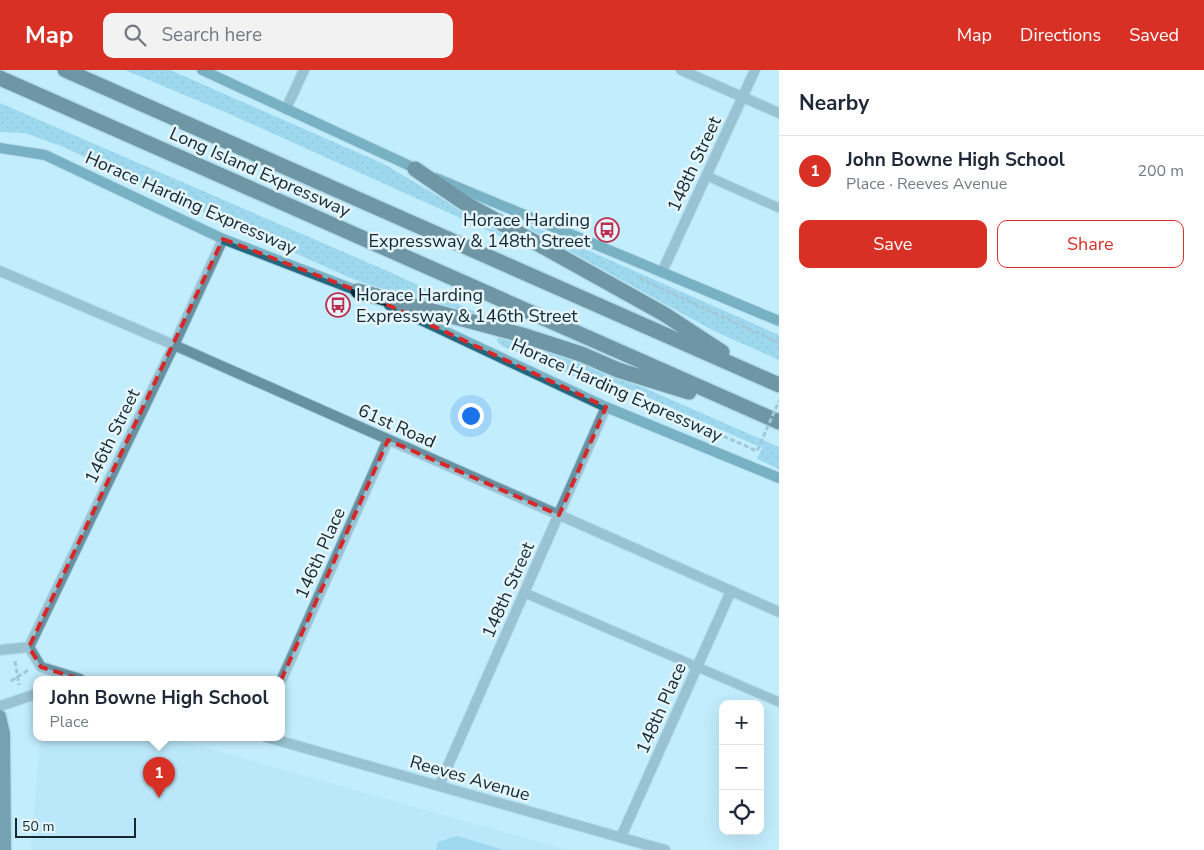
<!DOCTYPE html>
<meta charset="utf-8">
<style>
:root{--surface:#fff;--page:#f2f2f3;--text:#1f2937;--muted:#747a83;--line:#e0e1e3;--accent:#d93025}
body{margin:0;font-family:"Nunito Sans",sans-serif;background:var(--page);color:var(--text)}
.controls{position:absolute;right:15px;bottom:15px;display:grid;overflow:hidden;border-radius:10px;box-shadow:0 5px 20px #0002}
.controls button{width:45px;height:45px;display:grid;place-items:center;padding:0;border:0;border-bottom:1px solid var(--line);background:var(--surface);color:var(--text);font:25px sans-serif}
.scale{position:absolute;left:15px;bottom:12px;width:121px;box-sizing:border-box;padding-left:5px;border:2px solid #17282e;border-top:0;font-size:14px;line-height:18px;white-space:nowrap;color:#17282e;-webkit-text-stroke:4px #e4f5fc;paint-order:stroke}
.you{position:absolute;left:470px;top:345px;width:18px;height:18px;margin:-12px;border:4px solid #fff;border-radius:50%;background:#1a73e8;box-shadow:0 0 0 8px #1a73e833}
.badge{display:grid;place-items:center;width:32px;height:32px;border-radius:50%;background:var(--accent);color:#fff;font-size:16px;font-weight:700}
.pin{position:absolute;translate:-50% -41px;filter:drop-shadow(0 1px 2px #0008)}
.pin::after{content:'';position:absolute;top:26px;width:18px;height:15px;background:inherit;clip-path:polygon(0 0,100% 0,50% 100%)}
.popup{position:absolute;left:33px;top:606px;width:252px;height:65px;box-sizing:border-box;display:grid;place-content:center;border-radius:10px;background:var(--surface);filter:drop-shadow(0 1px 4px #0005);font-size:16px;white-space:nowrap;color:var(--muted)}
.popup b{font-size:19px;color:var(--text)}
.popup::after{content:'';position:absolute;left:50%;top:100%;margin-left:-10px;border:10px solid transparent;border-top-color:var(--surface)}
.list{margin:0;padding:0;list-style:none}
h2{display:flex;justify-content:space-between;align-items:center;height:65px;margin:0;padding:0 20px;font-size:21px}
h2 small{font-size:16px;font-weight:400;color:var(--muted)}
.list li{display:grid;grid-template-columns:32px 1fr auto;gap:15px;align-items:center;box-sizing:border-box;height:70px;padding:0 20px;border-top:1px solid var(--line)}
.list b{display:block;font-size:19px;white-space:nowrap}
.list p{margin:0;font-size:16px;white-space:nowrap;color:var(--muted)}
.list em{font-size:16px;font-style:normal;color:var(--muted)}
.actions{display:flex;gap:10px;padding:15px 20px}
.actions a{flex:1;padding:11px 0;border:1px solid var(--accent);border-radius:10px;text-align:center;font-size:18px;color:var(--accent)}
.actions .main{background:var(--accent);color:#fff}
.icon{flex:none;width:28px;height:28px;fill:none;stroke:currentColor;stroke-width:2;stroke-linecap:round;stroke-linejoin:round}
.map{position:relative;flex:none;width:779px;height:780px;overflow:hidden}
header{display:flex;align-items:center;gap:30px;box-sizing:border-box;height:70px;padding:0 25px;background:var(--accent);color:#fff}
header strong{font-size:24px}
nav{display:flex;gap:28px;margin-inline-start:auto;font-size:18px}
.search{width:350px;height:45px;background:var(--page);display:flex;align-items:center;gap:12px;box-sizing:border-box;padding:0 18px;border-radius:10px;color:var(--muted);font-size:19px}
main{display:flex}
aside{flex:1;background:var(--surface)}
.map>svg:first-child{display:block}
.built{fill:#afe2f5}
.grass{fill:url(#grass-dots)}
.garden{fill:#6fbfdb}
.lines{fill:none;stroke-linecap:round;stroke-linejoin:round}
.service-casing{stroke:#a3cad8;stroke-width:11}
.minor-casing{stroke:#a3cad8;stroke-width:12}
.secondary-casing{stroke:#a3cad8;stroke-width:12}
.primary-casing{stroke:#a3cad8;stroke-width:15}
.motorway-casing{stroke:#a3cad8;stroke-width:18}
.path{stroke:#7b9ba7;stroke-width:3;stroke-dasharray:5 2.5;stroke-linecap:butt}
.service{stroke:#6791a0;stroke-width:9}
.minor{stroke:#6791a0;stroke-width:10}
.secondary{stroke:#20687e;stroke-width:10}
.primary{stroke:#164857;stroke-width:12}
.motorway{stroke:#082d39;stroke-width:15}
.path-bridge{stroke:#7b9ba7;stroke-width:3;stroke-dasharray:5 2.5;stroke-linecap:butt}
.marked{fill:none;stroke:#d62828;stroke-width:4;stroke-dasharray:10 6;stroke-linejoin:round}
.labels{text-anchor:middle;stroke-width:5;stroke-linejoin:round;paint-order:stroke}
.street-label{font-size:18px;fill:#17282e;stroke:#e4f5fc}
.poi-label{font-size:18px;fill:#17282e;stroke:#e4f5fc;text-anchor:end}
</style>
<header>
<strong>Map</strong>
<div class="search"><svg class="icon" aria-label="search" viewBox="0 0 24 24"><circle cx="10" cy="10" r="6"/><path d="M15 15l6 6"/></svg>Search here</div>
<nav><a>Map</a><a>Directions</a><a>Saved</a></nav>
</header>
<main>
<div class="map">
<svg width="779" height="780" viewBox="0 0 779 780">
<defs>
<pattern id="grass-dots" width="8" height="8" patternUnits="userSpaceOnUse" patternTransform="scale(1.25)"><rect width="8" height="8" fill="#6fbfdb"/><path d="M2 2h.1M6 6h.1" fill="none" stroke="#5a9bb2" stroke-width="1.8" stroke-linecap="round"/></pattern>
</defs>
<rect width="100%" height="100%" fill="#c2edfd"/>
<path class="built" d="M40,667h127l401,113h-537z"/>
<path class="grass" d="M125,0h45l214,94 136,81 -295,-133z
M0,33l392,170 90,42 -84,-21 -45,-15 -121,-54 -171,-79 -36,-13 -25,-1z
M526,153l253,112v25l-65,-29 -190,-105z
M498,265l76,22 205,90v22l-22,-10 5,-11 -146,-65 -20,-5 -3,1 -3,4 -88,-37 -5,-5z"/>
<path class="garden" d="M457,766l47,14h-68l2,-8z"/>
<g class="lines">
<g class="service-casing">
<path id="service" d="M707,106l72,32
M525,523l254,109"/>
</g>
<g class="minor-casing">
<path id="minor" d="M681,0l98,43
M286,39l18,-39
M0,201l174,74 605,267
M662,202l93,-202
M29,577l145,-302 49,-106
M29,577l12,20 39,12
M0,580l29,-3
M282,609l106,-239
M0,636l36,-12
M266,667l399,113
M439,716l167,-379
M621,767l110,-246"/>
</g>
<g class="secondary-casing">
<path id="secondary" d="M202,0l219,101
M0,78l45,7 178,84 140,54
M436,108l343,143
M389,235l217,102 173,71"/>
</g>
<g class="primary-casing">
<path id="primary" d="M0,646l4,18 1,116"/>
</g>
<g class="motorway-casing">
<path id="motorway" d="M65,0l714,315
M0,8l779,344
M415,99l48,33 201,112 58,38
M358,221l164,44 59,19 37,16 71,22"/>
</g>
<path class="path" d="M642,207l-1,2 138,64
M595,317l2,-6 37,16
M15,591l4,24
M11,611l19,-12"/>
<use href="#service" class="service"/>
<use href="#minor" class="minor"/>
<use href="#secondary" class="secondary"/>
<use href="#primary" class="primary"/>
<use href="#motorway" class="motorway"/>
<path class="path-bridge" d="M634,327l123,54 22,-50"/>
</g>
<path d="M0 0H779V780H0ZM223,169l135,52 248,116 -47,108 -171,-75 -131,294 -216,-67 -12,-20z" fill="#c2edfd" fill-opacity=".55" fill-rule="evenodd"/>
<path class="marked" d="M223,169l135,52 248,116 -47,108 -171,-75 -131,294 -216,-67 -12,-20z"/>
<defs>
<g id="bus-ring" transform="scale(1.25)"><circle r="9.5" fill="#e4f5fc" stroke="#be2d4f" stroke-width="1.5"/><path d="M-5-6H5V4H4V6H2V4H-2V6H-4V4H-5ZM-3.5-4V0h7V-4ZM-3.5 1.2v1.5H-2V1.2ZM2 1.2v1.5H3.5V1.2Z" fill="#be2d4f"/></g>
</defs>
<g fill-rule="evenodd">
<use href="#bus-ring" x="607" y="160"/>
<use href="#bus-ring" x="338" y="235"/>
</g>
<g class="labels">
<g class="street-label">
<text transform="translate(694 94) rotate(-65)" y="6">148th Street</text>
<text transform="translate(260 102) rotate(24)" y="6">Long Island Expressway</text>
<text transform="translate(191 133) rotate(24)" y="6">Horace Harding Expressway</text>
<text transform="translate(617 320) rotate(24)" y="6">Horace Harding Expressway</text>
<text transform="translate(397 356) rotate(24)" y="6">61st Road</text>
<text transform="translate(112 366) rotate(-64)" y="6">146th Street</text>
<text transform="translate(320 483) rotate(-66)" y="6">146th Place</text>
<text transform="translate(508 520) rotate(-66)" y="6">148th Street</text>
<text transform="translate(661 638) rotate(-66)" y="6">148th Place</text>
<text transform="translate(470 708) rotate(16)" y="6">Reeves Avenue</text>
</g>
<g class="poi-label">
<text x="590" y="156">Horace Harding<tspan x="590" dy="21">Expressway &amp; 148th Street</tspan></text>
<text x="356" y="231" text-anchor="start">Horace Harding<tspan x="356" dy="21">Expressway &amp; 146th Street</tspan></text>
</g>
</g>
</svg>
<div class="controls">
<button>+</button>
<button>−</button>
<button><svg class="icon" aria-label="locate" viewBox="0 0 24 24"><circle cx="12" cy="12" r="6"/><path d="M12 2v4M12 18v4M2 12h4M18 12h4"/></svg></button>
</div>
<div class="scale">50 m</div>
<div class="you"></div>
<div class="pin badge" style="left:159px;top:728px">1</div>
<div class="popup"><b>John Bowne High School</b>Place</div>
</div>
<aside>
<h2>Nearby<small></small></h2>
<ul class="list">
<li><span class="badge">1</span><div><b>John Bowne High School</b><p>Place · Reeves Avenue</p></div><em>200 m</em></li>
</ul>
<div class="actions"><a class="main">Save</a><a>Share</a></div>
</aside>
</main>
